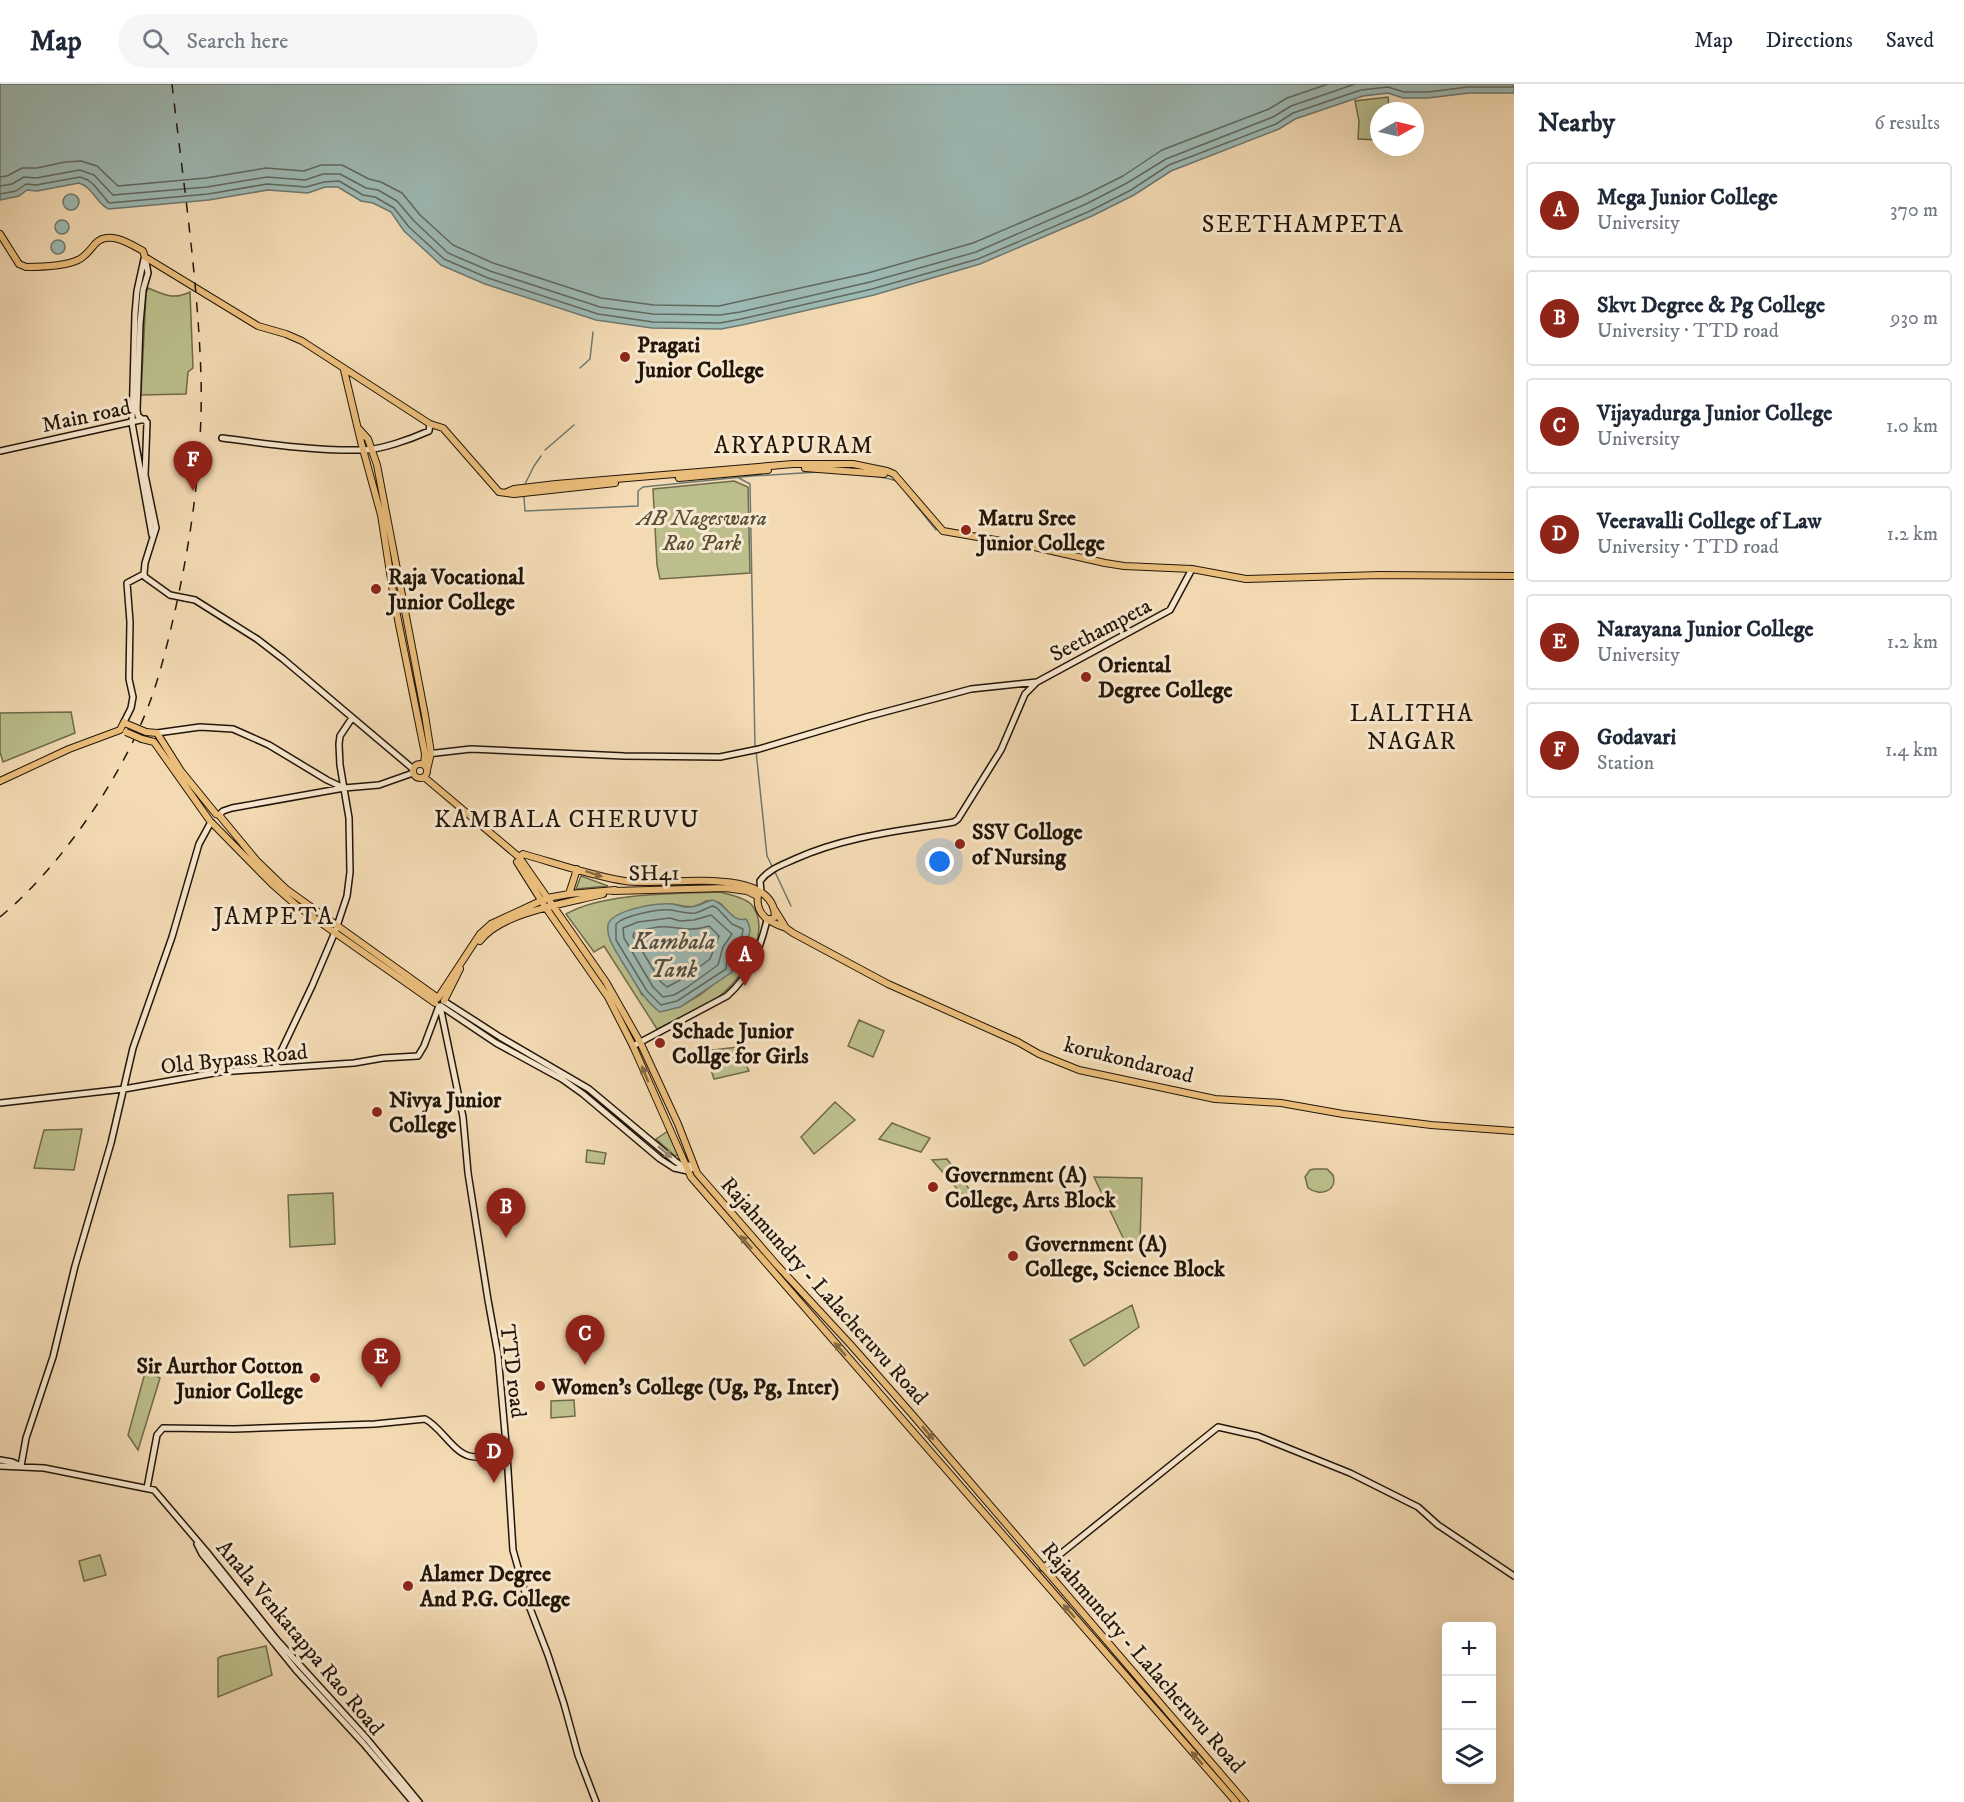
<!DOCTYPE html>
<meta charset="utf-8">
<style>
:root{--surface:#fff;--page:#f6f6f7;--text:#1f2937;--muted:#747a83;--line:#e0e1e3;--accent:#8f2418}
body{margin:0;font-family:"IM FELL DW Pica",serif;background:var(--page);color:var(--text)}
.controls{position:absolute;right:18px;bottom:18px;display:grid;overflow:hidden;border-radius:6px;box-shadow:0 6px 24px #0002}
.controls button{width:54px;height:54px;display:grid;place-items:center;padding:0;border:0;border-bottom:2px solid var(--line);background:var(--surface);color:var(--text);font:30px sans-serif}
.compass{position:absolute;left:1370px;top:18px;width:54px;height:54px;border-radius:50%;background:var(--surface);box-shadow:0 6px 24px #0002;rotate:82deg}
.you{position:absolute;left:940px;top:778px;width:21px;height:21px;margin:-15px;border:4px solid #fff;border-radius:50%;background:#1a73e8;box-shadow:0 0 0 9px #1a73e833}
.badge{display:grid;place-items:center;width:39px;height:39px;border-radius:50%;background:var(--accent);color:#fff;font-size:20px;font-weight:700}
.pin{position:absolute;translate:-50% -50px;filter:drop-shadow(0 2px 3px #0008)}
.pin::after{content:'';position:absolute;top:32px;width:21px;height:18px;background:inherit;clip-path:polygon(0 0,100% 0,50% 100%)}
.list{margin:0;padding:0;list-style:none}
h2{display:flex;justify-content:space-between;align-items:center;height:78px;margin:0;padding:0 24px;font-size:26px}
h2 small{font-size:20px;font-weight:400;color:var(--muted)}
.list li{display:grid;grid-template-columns:39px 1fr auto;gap:18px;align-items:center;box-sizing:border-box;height:96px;margin:0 12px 12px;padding:0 12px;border:2px solid var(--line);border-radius:6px}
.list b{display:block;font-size:22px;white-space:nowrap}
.list p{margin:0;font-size:20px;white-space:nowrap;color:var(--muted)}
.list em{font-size:20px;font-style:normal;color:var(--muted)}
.icon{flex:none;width:33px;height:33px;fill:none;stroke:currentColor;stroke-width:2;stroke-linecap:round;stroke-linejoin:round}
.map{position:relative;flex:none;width:1514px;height:1718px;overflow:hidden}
header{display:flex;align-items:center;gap:36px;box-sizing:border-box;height:84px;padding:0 30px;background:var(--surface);border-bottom:2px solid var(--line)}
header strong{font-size:28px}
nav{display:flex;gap:33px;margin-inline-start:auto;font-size:21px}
.search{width:420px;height:54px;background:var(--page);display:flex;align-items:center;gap:15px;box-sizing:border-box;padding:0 21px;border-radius:33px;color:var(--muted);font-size:22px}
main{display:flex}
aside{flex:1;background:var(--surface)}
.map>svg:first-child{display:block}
.green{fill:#bcbf8c;stroke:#6f6a4a;stroke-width:1.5;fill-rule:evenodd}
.water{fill:#9db9b4;stroke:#6c7870;stroke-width:1.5}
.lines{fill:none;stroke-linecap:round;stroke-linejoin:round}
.shore{stroke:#60685e;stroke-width:1.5}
.stream{stroke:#6c7870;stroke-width:1.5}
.secondary-casing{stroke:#221609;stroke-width:8}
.primary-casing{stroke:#221609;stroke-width:8}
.secondary{stroke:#f7e7ce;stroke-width:5}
.primary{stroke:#eabd7a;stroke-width:6}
.rail{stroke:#221609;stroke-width:1.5;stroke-dasharray:10 10;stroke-linecap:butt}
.secondary-bridge-casing{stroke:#221609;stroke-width:8;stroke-linecap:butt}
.primary-bridge-casing{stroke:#221609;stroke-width:8;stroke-linecap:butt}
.secondary-bridge{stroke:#f7e7ce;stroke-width:5}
.primary-bridge{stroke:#eabd7a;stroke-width:6}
.oneway{fill:#866a42}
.oneway2{fill:#978975}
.poi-dot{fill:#8f2418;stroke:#f7e7ce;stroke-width:2}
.labels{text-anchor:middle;stroke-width:6;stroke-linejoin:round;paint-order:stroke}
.poi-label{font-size:22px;font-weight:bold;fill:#221609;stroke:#f7e7ce;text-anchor:start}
.street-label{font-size:22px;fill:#221609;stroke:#f7e7ce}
.park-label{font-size:22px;font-style:italic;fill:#585137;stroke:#f7e7ce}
.neighbourhood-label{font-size:24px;letter-spacing:1.5px;fill:#221609;stroke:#f7e7ce}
.water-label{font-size:24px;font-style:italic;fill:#4d4f45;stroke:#f7e7ce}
</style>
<header>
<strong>Map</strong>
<div class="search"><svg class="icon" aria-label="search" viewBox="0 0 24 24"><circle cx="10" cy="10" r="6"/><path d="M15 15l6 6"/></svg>Search here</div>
<nav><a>Map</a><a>Directions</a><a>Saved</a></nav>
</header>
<main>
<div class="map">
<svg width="1514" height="1718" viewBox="0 0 1514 1718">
<rect width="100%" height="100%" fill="#f3dab3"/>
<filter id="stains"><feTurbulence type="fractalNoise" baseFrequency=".00333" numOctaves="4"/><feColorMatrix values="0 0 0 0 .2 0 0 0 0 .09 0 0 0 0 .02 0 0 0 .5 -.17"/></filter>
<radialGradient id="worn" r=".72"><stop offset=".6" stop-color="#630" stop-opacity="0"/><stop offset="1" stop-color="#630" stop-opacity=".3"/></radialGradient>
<path class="green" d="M1388,13l1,14h-10v29l-21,-1 1,-18 -4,-20z
M148,204c16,7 26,12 42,4l3,76 -5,4 -2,22 -45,1 5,-101z
M734,397l14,6 2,86 -90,6 -3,-14 -4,-76z
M71,628l4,21 -72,29 -3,-10v-39z
M581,792l27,10 -32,3z
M721,808c9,3 23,5 30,12 22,26 -7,72 -29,90 -18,15 -43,24 -65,35l-53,-83 -10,6 -28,-38c38,-22 111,-20 155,-22zM706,817c18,-2 16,8 28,16 5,4 10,7 15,12l-1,10 -9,8 -6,14 -14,19 -19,15 -20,12 -38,-12 -7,-13v-73c11,-2 23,-4 34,-5 16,0 20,8 37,-3z
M859,936l25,11 -11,26 -25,-11z
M738,963l11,24 -35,8 -9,-28z
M835,1018l20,18 -41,34 -13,-17z
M892,1039l38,15 -9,14 -42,-13z
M82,1045l-8,41 -40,-2 10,-38z
M668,1047l10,23 -3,2 -19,-17z
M587,1066l19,3 -2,11 -18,-2z
M947,1075l31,42 -4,7 -42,-48z
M1314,1085h13l6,6c5,16 -13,22 -25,13l-3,-11 5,-7z
M1094,1093l48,1 -2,64 -14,2z
M333,1109l2,51 -45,3 -2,-52z
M1132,1221l7,22 -55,39 -14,-26z
M146,1285l14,9 -22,72 -10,-15z
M574,1316l1,16 -24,2v-17z
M100,1471l6,20 -22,6 -5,-20z
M266,1562l6,29 -54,22v-39l4,-2z"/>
<path class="water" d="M0,0h1514v9h-45l-41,5h-25l-15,-5 -25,3 -68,23 -16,10 -108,42 -37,24 -42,21 -112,48 -106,31 -132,30 -21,4 -69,-1 -56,-8 -111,-36 -44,-19 -37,-34 -13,-19 -18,-9 -12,-2 -23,-14h-13l-17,6 -40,-3 -59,10 -100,9c-12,-4 -15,-21 -30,-26l-42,8 -10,-1 -8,6 -19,4z
M63 118a8 8 0 1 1 16 0a8 8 0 1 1-16 0Z
M55 143a7 7 0 1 1 14 0a7 7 0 1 1-14 0Z
M51 163a7 7 0 1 1 14 0a7 7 0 1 1-14 0Z
M712,816c15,3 18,23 34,19 11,18 -4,21 -10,34 -3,6 -4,12 -4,19l-52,35 -20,5c-18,-13 -27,-34 -39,-52 -6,-11 -15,-22 -13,-35 3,-15 51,-23 64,-21 7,1 11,4 18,3 8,0 14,-5 22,-7z"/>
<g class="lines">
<path class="shore" d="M0,93l7,-1 15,-8h15l28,-6 16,-1 16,5 21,20 88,-8 60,-10 38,3 17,-6h21l27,14 12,3 21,11 18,22 33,30 40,18 108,35 53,7 65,1 149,-33 105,-30 110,-47 40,-20 39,-26 107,-41 18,-11 41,-14
M0,102l12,-2 12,-7 12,1 44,-8 14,5 19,20 94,-8 60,-10 38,3 18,-6h17l26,14 12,2 19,11 17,20 34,32 42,18 110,36 53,7 67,1 20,-3 130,-30 106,-30 110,-48 41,-21 39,-24 107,-42 18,-11 64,-22
M0,110l16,-3 10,-7 10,1 44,-8 8,3 6,5 15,18 99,-9 59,-10 39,3 18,-5 15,-1 24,14 12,2 19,11 15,19 35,32 44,19 110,36 55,8 67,1 21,-4 131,-30 106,-30 112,-48 41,-21 38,-25 107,-41 17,-11 68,-23 27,-3 16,5h24l40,-5h46
M713,822l4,2 15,16 11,5 -1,7c-11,9 -15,19 -16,33l-49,32 -16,4 -14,-14 -31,-51v-16c9,-9 42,-15 55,-14 8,1 15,4 24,3 6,-1 11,-5 18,-7z
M711,831l21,19 -9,13 -5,18 -32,23 -12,7 -11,2 -10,-10 -29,-49 -1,-10 15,-6 32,-4 10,3 14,-1z
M709,842l10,10 -9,23 -24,18 -19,10 -6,-5 -28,-46 1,-3c10,-4 25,-7 35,-6 17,2 23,4 40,-1z"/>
<path class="stream" d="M580,284l10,-9 3,-27
M545,366l29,-25
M859,391c12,1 28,1 39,7
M737,393l13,7 5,263
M525,400l9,-18 7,-10
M908,411l28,35
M524,413l1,14 113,-5v-15l5,-4 109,-11 66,-4
M756,667l11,105 6,12
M775,788l16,34"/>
<g class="secondary-casing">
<path id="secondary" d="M145,173l3,16 -5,17 -3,34 -3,86 1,6 9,6 -2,53 11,53 -11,35 -1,11 1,3 25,18
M144,175l-7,32 -2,23 -3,109 20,112
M222,354c46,6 94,13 140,12 19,0 49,-11 67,-19l1,-7
M0,367l145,-32
M185,514l10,2 62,39 26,20 129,109
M124,638l7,-14 2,-11 -4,-18 1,-57 -3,-39 17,-9
M157,649l43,-6 33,2 36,16 58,35 17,8
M427,670l44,-5 153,7 96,1 39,-8 107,-32 105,-28 66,-7
M219,731l4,-4 9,-3 112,-20 35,-3 34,-12
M761,808l-1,-11c9,-12 22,-16 35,-22 51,-23 105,-28 159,-37l4,-3 43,-69 24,-56 12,-12 133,-72 22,-41
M444,917l56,36 89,52 86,72 7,5 7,-1
M440,922l23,111 5,56 20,127 10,55 9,100 6,95 15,53 20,52 16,49 14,51 18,47
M441,922l55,37 66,36 21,15 77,65 14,9 14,3 6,-4
M633,962l94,-50c23,-20 33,-47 40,-76
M279,984l-4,-4 37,-78 23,-54 12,-36 3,-24 -1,-54 -9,-53 -1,-21 1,-8 12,-18
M0,1019l124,-14 96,-17 134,-9 29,-5 35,-2 6,-10 15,-40
M0,1376l12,2 9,4
M0,1382l44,2 110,22 52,61 71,89 90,99 52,63
M21,1382l5,-28 27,-81 22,-91 36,-123 22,-95 39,-111 27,-93 12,-22
M147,1404l10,-53 6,-7 71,1 141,-5 50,-5c16,8 27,32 44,37 11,3 27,0 38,-1
M197,1460l5,10 94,116 67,73 50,59
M1043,1484l175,-141 40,9 92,37 68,34 20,18 76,51"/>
</g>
<g class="primary-casing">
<path id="primary" d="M0,150l19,30 7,3c14,0 39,-1 52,-7 7,-3 12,-10 17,-16 13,-14 34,-1 48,7l2,6 113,69 28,8 16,7 128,83 13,4 56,64 15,2 101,-11
M344,286l17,72 20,73 14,90 30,149 -1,10
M359,345l9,10 9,26 48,250 6,38 -4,17
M805,384l79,6
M679,394l89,-8
M507,408l7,-3 42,-5 237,-20h60l34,7 7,3 49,57 87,15 75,17 19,3 68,3 54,10 134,-4 134,1
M146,648l11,1 24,38 35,43
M142,655l12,3 56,79
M413 687a7 7 0 1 1 14 0a7 7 0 1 1-14 0Z
M424,693l95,80 87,125 34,60 38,82 19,49 79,91 74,80 60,68 335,390
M0,697l69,-32 51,-19 4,-8 3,2
M219,731l38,46 29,28 152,109 42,-64 11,-10 56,-26 22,-4 46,-4
M212,739l60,61 25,22 138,97
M519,773l4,-3c32,9 69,22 102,27 35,6 149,-18 150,36l-8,3
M517,778l29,46 62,89 25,49 58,131 545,625
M613,807l112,-3 22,3 10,5
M569,810l8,-25
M758,811c-3,20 11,27 28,33
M775,826l11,18 7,5 95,51 130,58 21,12 40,16 136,29 66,4 62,11 88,11 83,6
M480,857c21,-29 89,-38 123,-47
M444,917l16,-32"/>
</g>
<use href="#secondary" class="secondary"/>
<use href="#primary" class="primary"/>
<path class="rail" d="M0,833c56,-46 112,-126 141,-193 16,-36 25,-74 34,-113 17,-76 28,-156 26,-234 -3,-98 -18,-196 -29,-293"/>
<g class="secondary-bridge-casing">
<path id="secondary-bridge" d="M170,511l15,3"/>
</g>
<g class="primary-bridge-casing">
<path id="primary-bridge" d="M127,640l19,8
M126,648l16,7"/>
</g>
<use href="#secondary-bridge" class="secondary-bridge"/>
<use href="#primary-bridge" class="primary-bridge"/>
</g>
<defs><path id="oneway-solid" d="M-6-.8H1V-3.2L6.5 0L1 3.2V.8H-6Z" transform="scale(1.5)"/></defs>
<g class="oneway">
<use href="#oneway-solid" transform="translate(594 790) rotate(18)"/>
<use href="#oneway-solid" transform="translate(645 990) rotate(-113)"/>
<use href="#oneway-solid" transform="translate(746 1158) rotate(-132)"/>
<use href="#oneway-solid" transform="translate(840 1265) rotate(-131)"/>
<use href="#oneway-solid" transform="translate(928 1349) rotate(50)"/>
<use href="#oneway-solid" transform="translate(1069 1527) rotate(-131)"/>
<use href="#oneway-solid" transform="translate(1197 1674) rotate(-131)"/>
</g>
<use class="oneway2" href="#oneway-solid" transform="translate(665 1068) rotate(40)"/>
<g class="poi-dot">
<circle cx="625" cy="273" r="6"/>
<circle cx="966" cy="446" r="6"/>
<circle cx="376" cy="505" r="6"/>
<circle cx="1086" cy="593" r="6"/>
<circle cx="960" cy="760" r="6"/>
<circle cx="660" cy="959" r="6"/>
<circle cx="377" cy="1028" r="6"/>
<circle cx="933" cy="1103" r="6"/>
<circle cx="1013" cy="1172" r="6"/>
<circle cx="315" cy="1294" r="6"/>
<circle cx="540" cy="1302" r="6"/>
<circle cx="408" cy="1502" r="6"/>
</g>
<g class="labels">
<g class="poi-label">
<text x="637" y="268">Pragati<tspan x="637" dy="25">Junior College</tspan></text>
<text x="978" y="441">Matru Sree<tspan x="978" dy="25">Junior College</tspan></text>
<text x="388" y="500">Raja Vocational<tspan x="388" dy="25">Junior College</tspan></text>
<text x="1098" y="588">Oriental<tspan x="1098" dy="25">Degree College</tspan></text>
<text x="972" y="755">SSV Colloge<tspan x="972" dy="25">of Nursing</tspan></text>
<text x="672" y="954">Schade Junior<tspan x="672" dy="25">Collge for Girls</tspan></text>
<text x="389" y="1023">Nivya Junior<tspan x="389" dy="25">College</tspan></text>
<text x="945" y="1098">Government (A)<tspan x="945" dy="25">College, Arts Block</tspan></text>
<text x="1025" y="1167">Government (A)<tspan x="1025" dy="25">College, Science Block</tspan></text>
<text x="303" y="1289" text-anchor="end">Sir Aurthor Cotton<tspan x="303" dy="25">Junior College</tspan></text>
<text x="552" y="1310">Women's College (Ug, Pg, Inter)</text>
<text x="420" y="1497">Alamer Degree<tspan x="420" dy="25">And P.G. College</tspan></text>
</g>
<g class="street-label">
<text transform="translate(86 331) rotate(-12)" y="8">Main road</text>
<text transform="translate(1100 545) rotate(-28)" y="8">Seethampeta</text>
<text transform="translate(654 788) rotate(-1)" y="8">SH41</text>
<text transform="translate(234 974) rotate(-6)" y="8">Old Bypass Road</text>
<text transform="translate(1129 975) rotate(14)" y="8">korukondaroad</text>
<text transform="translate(825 1206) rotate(48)" y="8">Rajahmundry - Lalacheruvu Road</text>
<text transform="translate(514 1287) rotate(83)" y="8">TTD road</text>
<text transform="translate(301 1553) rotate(50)" y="8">Anala Venkatappa Rao Road</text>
<text transform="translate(1144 1573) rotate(49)" y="8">Rajahmundry - Lalacheruvu Road</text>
</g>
<g class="park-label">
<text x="702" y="441">AB Nageswara<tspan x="702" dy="25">Rao Park</tspan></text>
</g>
<g class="neighbourhood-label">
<text x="1303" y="148">SEETHAMPETA</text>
<text x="794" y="369">ARYAPURAM</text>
<text x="1412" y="637">LALITHA<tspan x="1412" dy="28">NAGAR</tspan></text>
<text x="567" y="743">KAMBALA CHERUVU</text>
<text x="274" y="840">JAMPETA</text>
</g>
<g class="water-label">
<text x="674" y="865">Kambala<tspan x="674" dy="28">Tank</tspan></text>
</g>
</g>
<rect width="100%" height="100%" filter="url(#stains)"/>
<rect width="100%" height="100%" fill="url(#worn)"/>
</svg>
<div class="controls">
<button>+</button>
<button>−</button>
<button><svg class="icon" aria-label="layers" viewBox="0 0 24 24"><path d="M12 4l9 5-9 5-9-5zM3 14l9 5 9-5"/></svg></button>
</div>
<svg class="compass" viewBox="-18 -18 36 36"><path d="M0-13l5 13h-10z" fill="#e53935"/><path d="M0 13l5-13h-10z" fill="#747a83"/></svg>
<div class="you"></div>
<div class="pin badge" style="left:745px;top:902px">A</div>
<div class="pin badge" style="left:506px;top:1154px">B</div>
<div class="pin badge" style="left:585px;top:1281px">C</div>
<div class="pin badge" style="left:494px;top:1399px">D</div>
<div class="pin badge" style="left:381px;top:1304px">E</div>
<div class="pin badge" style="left:193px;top:407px">F</div>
</div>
<aside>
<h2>Nearby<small>6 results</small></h2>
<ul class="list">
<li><span class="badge">A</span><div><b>Mega Junior College</b><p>University</p></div><em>370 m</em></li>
<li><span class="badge">B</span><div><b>Skvt Degree &amp; Pg College</b><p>University · TTD road</p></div><em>930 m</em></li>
<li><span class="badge">C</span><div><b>Vijayadurga Junior College</b><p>University</p></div><em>1.0 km</em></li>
<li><span class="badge">D</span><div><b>Veeravalli College of Law</b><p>University · TTD road</p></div><em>1.2 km</em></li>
<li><span class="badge">E</span><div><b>Narayana Junior College</b><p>University</p></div><em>1.2 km</em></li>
<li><span class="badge">F</span><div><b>Godavari</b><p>Station</p></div><em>1.4 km</em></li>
</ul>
</aside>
</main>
